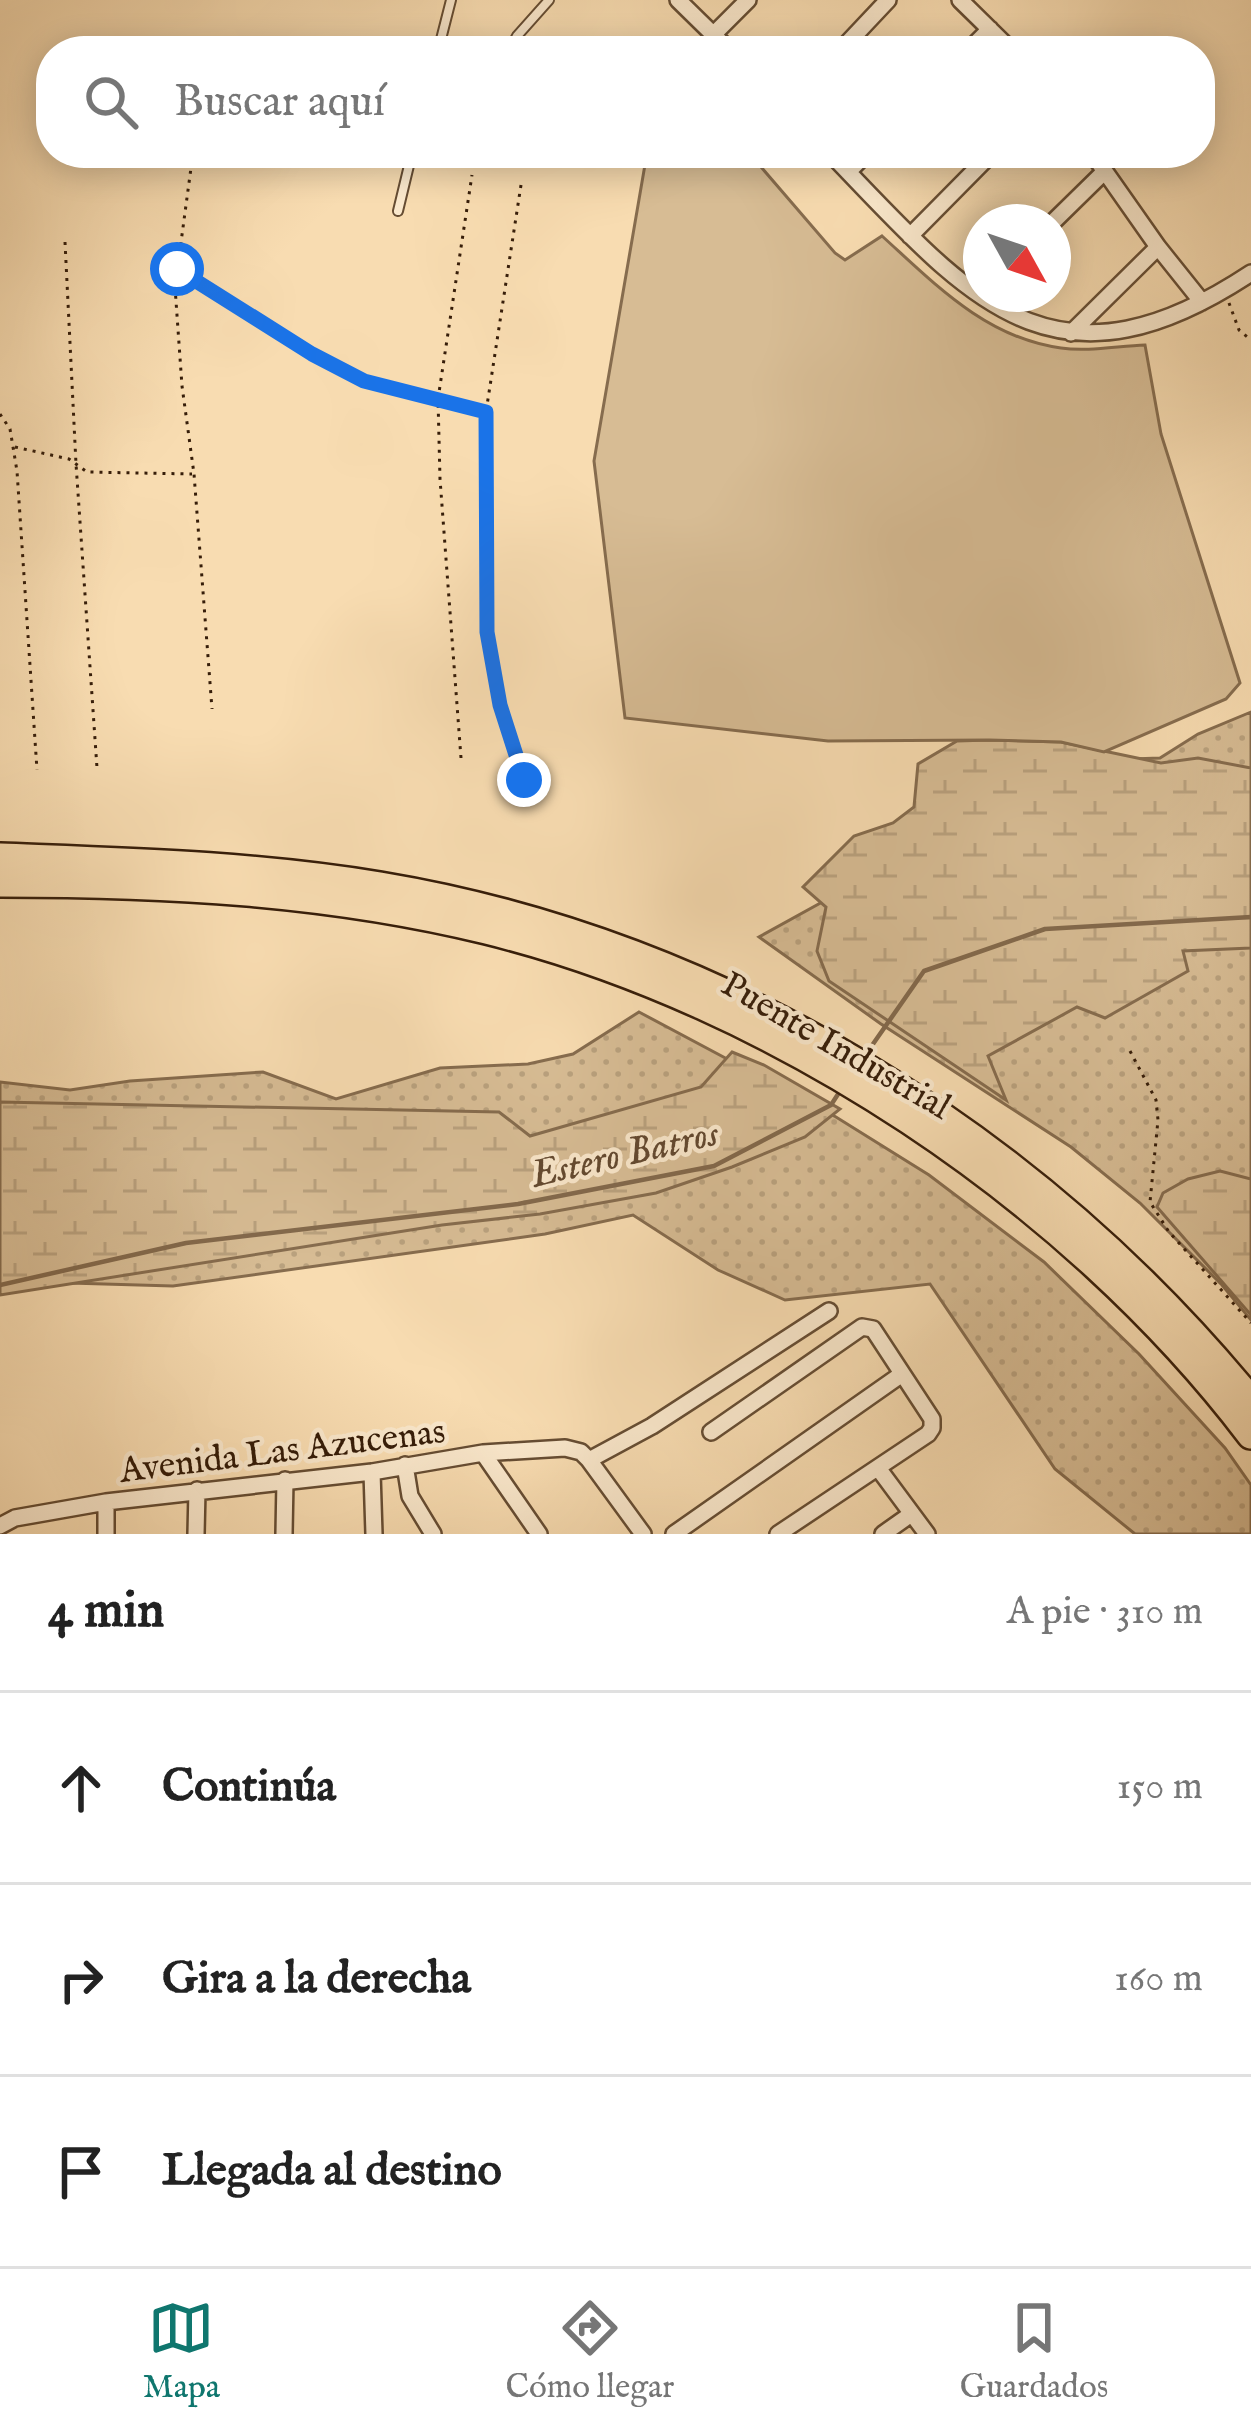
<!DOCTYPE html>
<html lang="es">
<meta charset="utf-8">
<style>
:root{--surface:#fff;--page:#f2f2f2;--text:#222;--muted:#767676;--line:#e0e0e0;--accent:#0f766e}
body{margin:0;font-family:"IM FELL English",serif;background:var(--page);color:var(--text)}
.compass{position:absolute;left:963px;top:204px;width:108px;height:108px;border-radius:50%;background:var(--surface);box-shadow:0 6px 30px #0003;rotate:130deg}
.stop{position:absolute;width:36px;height:36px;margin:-27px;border:9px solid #1a73e8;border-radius:50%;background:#fff}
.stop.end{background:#1a73e8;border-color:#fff;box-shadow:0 3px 12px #0008}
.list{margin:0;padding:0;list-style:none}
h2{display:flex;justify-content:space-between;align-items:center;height:156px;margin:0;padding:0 48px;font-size:51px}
h2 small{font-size:39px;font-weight:400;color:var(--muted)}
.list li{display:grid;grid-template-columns:78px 1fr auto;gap:36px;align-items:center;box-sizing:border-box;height:192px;padding:0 48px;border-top:3px solid var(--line)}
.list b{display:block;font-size:45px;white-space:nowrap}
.list em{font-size:39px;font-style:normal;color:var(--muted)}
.icon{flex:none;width:66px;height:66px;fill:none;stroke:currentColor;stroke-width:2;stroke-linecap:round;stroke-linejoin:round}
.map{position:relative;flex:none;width:1251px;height:1534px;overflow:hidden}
.search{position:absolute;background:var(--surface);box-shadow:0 6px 30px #0003;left:36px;right:36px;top:36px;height:132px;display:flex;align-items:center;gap:30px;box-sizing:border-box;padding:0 42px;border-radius:48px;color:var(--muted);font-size:45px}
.sheet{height:732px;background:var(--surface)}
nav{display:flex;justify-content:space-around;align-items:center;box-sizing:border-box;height:168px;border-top:3px solid var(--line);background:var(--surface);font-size:33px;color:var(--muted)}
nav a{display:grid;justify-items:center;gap:6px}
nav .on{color:var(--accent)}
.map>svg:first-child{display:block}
.grass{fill:url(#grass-dots);stroke:#866c4e;stroke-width:3}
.wetland{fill:url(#wetland-marsh);stroke:#866c4e;stroke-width:3}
.pitch{fill:#d7bc94;stroke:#866c4e;stroke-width:3}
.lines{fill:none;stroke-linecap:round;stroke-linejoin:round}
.stream{stroke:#83694c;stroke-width:4.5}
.service-casing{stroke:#664d33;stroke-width:12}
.minor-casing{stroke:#664d33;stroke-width:20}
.motorway-casing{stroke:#361d09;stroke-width:32}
.path{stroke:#361d09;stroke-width:3;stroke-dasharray:3 6;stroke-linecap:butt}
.service{stroke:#fae8cc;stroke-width:8}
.minor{stroke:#fae8cc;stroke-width:15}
.motorway{stroke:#f8dcb1;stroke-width:27}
.route{stroke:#1a73e8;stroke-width:15}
.labels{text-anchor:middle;stroke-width:9;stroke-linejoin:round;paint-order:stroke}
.street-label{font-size:36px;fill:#361d09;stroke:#fae8cc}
.water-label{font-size:39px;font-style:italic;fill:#634930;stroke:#fae8cc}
</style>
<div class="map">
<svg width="1251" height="1534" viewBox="0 0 1251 1534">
<defs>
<pattern id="grass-dots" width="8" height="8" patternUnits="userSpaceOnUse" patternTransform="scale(3)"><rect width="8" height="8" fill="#d7bc94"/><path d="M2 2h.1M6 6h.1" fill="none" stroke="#b9a17e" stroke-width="1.8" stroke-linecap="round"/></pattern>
<pattern id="wetland-marsh" width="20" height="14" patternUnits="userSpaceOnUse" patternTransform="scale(3)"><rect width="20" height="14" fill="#d7bc94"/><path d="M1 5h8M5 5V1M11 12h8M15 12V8" fill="none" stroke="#b9a17e"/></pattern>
</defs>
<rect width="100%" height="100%" fill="#f8dcb1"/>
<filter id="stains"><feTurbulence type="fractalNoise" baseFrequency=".00167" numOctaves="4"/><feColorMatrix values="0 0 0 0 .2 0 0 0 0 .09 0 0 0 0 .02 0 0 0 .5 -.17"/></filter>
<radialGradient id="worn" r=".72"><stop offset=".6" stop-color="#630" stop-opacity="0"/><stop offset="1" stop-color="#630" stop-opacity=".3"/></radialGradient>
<path class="grass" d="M1251,712v608l-29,-35 -82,-82 -69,-56 -190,-123 -122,-87 65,-36 161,-137 175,-6 38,-24z
M639,1012l197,105 93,58 115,87 95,92 86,94 26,37v49h-116l-80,-65 -125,-185 -145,16 -67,-30 -85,-55 -88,19 -372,52 -173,-5v-199l70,8 60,-9 133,-9 73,27 104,-31 88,-4 45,-10z"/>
<path class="wetland" d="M989,740l72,2 100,21 37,-5 53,10v180l-68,3 5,20 -83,47 -28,-11 -89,49 18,44 -177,-119 -12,-30 9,-44 -23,-20 51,-51 39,-13 21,-16 4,-43 39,-23z
M732,1052l32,13 76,44 -35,28 -73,30 -76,26 -116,21 -98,11 -442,70v-193l499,10 31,24 171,-49z
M1220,1171l31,8v136l-94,-108 6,-14 25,-14z"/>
<path class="pitch" d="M647,153h102l86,100 10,7 37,-24c53,48 104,102 179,112 26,4 57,-2 84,-3l16,89 79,249 -14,16 -122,53 -43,-10 -72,-2 -161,1 -203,-23 -31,-257z"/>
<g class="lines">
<path class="stream" d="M866,1054l58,-83 121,-42 206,-12
M0,1285l186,-42 332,-39 196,-38 117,-61 11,-17"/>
<g class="service-casing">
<path id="service" d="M438,51l13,-51
M509,51l8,-15 32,-36
M474,161l2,-8
M398,211l14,-58"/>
</g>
<g class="minor-casing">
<path id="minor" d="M678,0l52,51
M960,0l52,51
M714,34l34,-34
M840,51l48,-51
M968,51l22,-22
M830,153c137,142 220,253 421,120
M1092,153l66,94 44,55
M848,172l19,-19
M1053,222l51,-50
M910,236l82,-83
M1071,333l87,-86
M711,1432l151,-105 11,2 59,90v9l-4,6 -150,100
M483,1453l56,81
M589,1460l63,-34 177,-115
M405,1465l5,31 23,38
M878,1468l49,66
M372,1472l2,62
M0,1526l15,-8 91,-16 266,-30 111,-19 82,-5 16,4 8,8 54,74
M106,1534v-32
M196,1534l1,-44
M284,1534l1,-54
M674,1534l228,-160
M883,1534l24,-17"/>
</g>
<g class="motorway-casing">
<path id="motorway" d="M0,857c127,5 254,8 380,29 341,57 653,249 871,515
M0,883c163,0 326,8 486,47 289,71 585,268 765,505"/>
</g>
<path class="path" d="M193,153l-18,134 7,99 12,88 18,235
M521,185l-35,227 1,220 13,73 24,75
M65,242l11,222 21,304
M179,270c59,37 118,81 182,109 40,18 84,20 125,33
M1229,303l10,27 12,10
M0,414l10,15 7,42 20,299
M15,447l54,12 18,13 105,2
M461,758l-21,-279 -2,-80 34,-224
M1130,1051l26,49 2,20 -8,82 19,30 82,91"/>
<use href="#service" class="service"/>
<use href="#minor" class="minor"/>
<use href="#motorway" class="motorway"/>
</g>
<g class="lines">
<path class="route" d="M177,269l135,85 52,27 122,31 1,220 13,73 24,75"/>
</g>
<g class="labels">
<g class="street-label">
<text transform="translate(837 1044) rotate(30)" y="13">Puente Industrial</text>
<text transform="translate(282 1449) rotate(-7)" y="13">Avenida Las Azucenas</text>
</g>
<g class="water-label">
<text transform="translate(624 1152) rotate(-13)" y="14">Estero Batros</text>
</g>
</g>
<rect width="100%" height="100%" filter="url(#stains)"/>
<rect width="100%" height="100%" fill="url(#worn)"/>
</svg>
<svg class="compass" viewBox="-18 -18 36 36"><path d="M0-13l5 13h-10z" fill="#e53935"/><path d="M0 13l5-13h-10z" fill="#767676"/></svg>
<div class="stop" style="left:177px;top:269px"></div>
<div class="stop end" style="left:524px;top:780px"></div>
<div class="search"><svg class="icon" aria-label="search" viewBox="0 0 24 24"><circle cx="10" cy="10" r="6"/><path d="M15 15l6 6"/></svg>Buscar aquí</div>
</div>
<section class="sheet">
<h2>4 min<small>A pie · 310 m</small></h2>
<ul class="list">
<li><svg class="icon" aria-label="ahead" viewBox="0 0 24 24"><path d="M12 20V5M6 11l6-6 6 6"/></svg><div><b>Continúa</b></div><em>150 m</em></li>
<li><svg class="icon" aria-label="right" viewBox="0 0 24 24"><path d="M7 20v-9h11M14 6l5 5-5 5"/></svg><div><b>Gira a la derecha</b></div><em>160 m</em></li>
<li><svg class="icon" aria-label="arrive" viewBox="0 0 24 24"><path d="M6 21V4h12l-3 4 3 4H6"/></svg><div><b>Llegada al destino</b></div></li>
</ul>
</section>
<nav>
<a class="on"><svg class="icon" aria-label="map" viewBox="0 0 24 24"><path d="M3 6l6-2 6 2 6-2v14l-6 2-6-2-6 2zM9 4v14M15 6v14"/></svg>Mapa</a>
<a><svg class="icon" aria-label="directions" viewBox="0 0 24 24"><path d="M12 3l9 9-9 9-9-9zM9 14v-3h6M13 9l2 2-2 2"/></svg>Cómo llegar</a>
<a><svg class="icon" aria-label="saved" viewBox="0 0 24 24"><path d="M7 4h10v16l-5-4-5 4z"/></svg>Guardados</a>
</nav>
